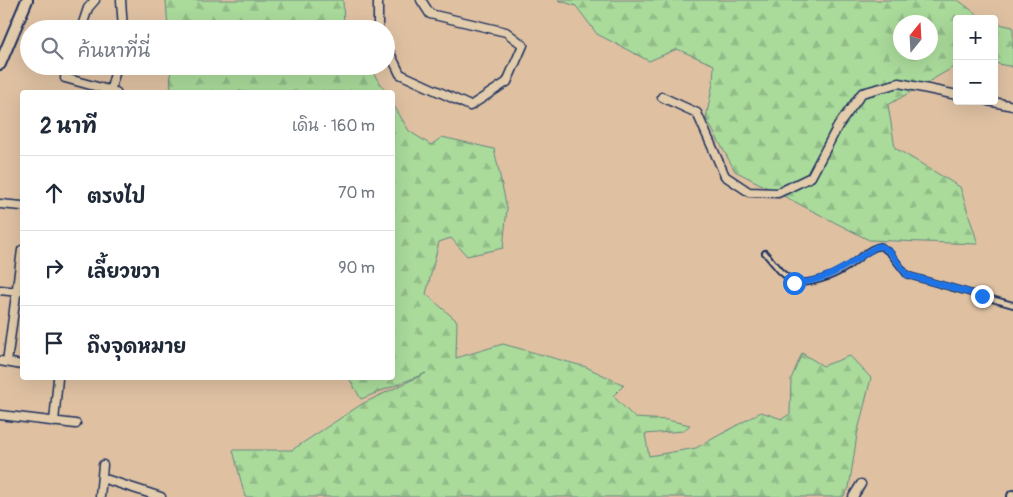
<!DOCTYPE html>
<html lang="th">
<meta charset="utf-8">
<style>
:root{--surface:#fff;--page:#f6f6f7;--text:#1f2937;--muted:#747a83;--line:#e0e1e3}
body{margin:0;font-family:Pangolin,"Playpen Sans Thai",sans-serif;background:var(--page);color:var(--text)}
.controls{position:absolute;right:15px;top:15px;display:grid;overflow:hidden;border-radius:5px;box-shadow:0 5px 20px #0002}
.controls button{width:45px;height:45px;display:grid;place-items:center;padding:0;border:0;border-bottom:1px solid var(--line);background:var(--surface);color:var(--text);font:25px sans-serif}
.compass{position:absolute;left:893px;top:15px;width:45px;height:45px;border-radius:50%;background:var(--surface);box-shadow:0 5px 20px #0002;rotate:18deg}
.stop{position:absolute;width:15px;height:15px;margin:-11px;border:4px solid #1a73e8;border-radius:50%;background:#fff}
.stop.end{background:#1a73e8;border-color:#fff;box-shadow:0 1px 5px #0008}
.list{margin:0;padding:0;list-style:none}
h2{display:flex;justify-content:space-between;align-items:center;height:65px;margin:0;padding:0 20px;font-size:21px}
h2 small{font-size:16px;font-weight:400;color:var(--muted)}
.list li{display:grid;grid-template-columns:32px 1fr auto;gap:15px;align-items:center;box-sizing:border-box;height:75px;padding:0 20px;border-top:1px solid var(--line)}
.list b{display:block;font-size:19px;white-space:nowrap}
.list em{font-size:16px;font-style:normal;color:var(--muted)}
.icon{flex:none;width:28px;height:28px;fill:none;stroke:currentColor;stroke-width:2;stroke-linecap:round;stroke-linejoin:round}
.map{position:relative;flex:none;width:1013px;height:497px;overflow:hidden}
.search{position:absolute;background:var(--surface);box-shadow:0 5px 20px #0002;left:20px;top:20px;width:375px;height:55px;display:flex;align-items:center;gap:12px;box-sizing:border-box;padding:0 18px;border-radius:28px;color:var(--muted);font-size:19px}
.panel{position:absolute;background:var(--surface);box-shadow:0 5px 20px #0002;left:20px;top:90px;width:375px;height:290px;border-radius:5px}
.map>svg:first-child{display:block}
.forest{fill:url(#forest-firs);stroke:#62857c;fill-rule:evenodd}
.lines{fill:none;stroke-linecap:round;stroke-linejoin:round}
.lane-casing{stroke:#1b2f5e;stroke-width:8}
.street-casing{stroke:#1b2f5e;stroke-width:11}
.secondary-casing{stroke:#1b2f5e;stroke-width:14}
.lane{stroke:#e2ccab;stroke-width:4}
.street{stroke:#e2ccab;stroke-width:8}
.secondary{stroke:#e2ccab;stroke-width:10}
.route{stroke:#1a73e8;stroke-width:6}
</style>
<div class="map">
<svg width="1013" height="497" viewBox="0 0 1013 497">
<defs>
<pattern id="forest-firs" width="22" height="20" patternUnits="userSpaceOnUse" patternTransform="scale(1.25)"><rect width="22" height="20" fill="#aadb9b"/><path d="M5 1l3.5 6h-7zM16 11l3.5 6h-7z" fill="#92bc88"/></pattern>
</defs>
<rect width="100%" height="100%" fill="#dfc1a2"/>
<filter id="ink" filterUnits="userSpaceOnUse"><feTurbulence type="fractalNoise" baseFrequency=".02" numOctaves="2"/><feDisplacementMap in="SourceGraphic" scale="10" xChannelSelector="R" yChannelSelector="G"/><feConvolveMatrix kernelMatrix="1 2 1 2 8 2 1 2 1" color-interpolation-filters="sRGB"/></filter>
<g filter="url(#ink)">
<path class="forest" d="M166,0h177l1,29h-176z
M558,0h400l25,19h-26v37l-3,11 -66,38 7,43 65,39 18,57 -109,-4 -134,-69 -29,-53 7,-35 1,-18 -37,-16 -28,12 -52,-27 -21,-28zM900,22h30v30h-30z
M994,23l19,4v40l-19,-4z
M170,66h198l18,26h-215z
M393,104l16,27 22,14 11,-8 52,12 13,59 -4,40 -36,8 -16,-18 -12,4 -13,52 31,27 -1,37 47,-14 83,23 38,18 -11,11 22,22 32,2 23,5 -7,6 -38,3 4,22 47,-8 65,-36 21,7 8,-5 1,-35 11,-26 21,13 27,-10 21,22 -14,57 -8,53 -6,9h-598l-12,-47h59l70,-46 64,-31 -65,26 -12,-21h43z"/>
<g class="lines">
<g class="lane-casing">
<path id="lane" d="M765,253l15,18 14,12c17,0 35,-5 50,-14 12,-7 23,-21 37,-23l9,7 17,22 106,30"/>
</g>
<g class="street-casing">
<path id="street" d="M121,0l2,29
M378,0v29
M81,29l7,-21 7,-8
M386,45l14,29 70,32 37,-24 16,-37 -17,-13 -76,-18 -9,-14
M69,66l-4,12 51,14
M110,92l7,-26
M662,97l35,16 28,63 24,16 29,1 33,-16 27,-51 24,-33 37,-10 58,12
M988,101l25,5
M0,204l22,2
M0,290l18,2
M0,361l22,4
M7,362l15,-112
M0,415l76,9
M54,422l4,-44
M102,478l59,19
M100,497l3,-32
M853,497l8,-13"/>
</g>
<g class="secondary-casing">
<path id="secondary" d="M0,64l27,-64
M1013,497v-1"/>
</g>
<use href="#lane" class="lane"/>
<use href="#street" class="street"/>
<use href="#secondary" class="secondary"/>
</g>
</g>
<g class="lines" filter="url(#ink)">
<path class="route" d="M794,283c36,-1 53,-19 82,-36l5,-1 9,6 17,23 75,21"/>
</g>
</svg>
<div class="controls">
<button>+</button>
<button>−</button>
</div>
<svg class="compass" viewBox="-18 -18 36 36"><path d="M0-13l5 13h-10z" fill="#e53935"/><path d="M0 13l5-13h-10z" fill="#747a83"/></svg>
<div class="stop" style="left:794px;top:283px"></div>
<div class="stop end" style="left:982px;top:296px"></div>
<div class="search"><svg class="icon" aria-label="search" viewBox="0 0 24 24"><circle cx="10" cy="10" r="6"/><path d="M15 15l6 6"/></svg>ค้นหาที่นี่</div>
<section class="panel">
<h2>2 นาที<small>เดิน · 160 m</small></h2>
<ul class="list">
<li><svg class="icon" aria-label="ahead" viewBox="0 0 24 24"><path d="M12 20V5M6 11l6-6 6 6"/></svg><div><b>ตรงไป</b></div><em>70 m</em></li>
<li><svg class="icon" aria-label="right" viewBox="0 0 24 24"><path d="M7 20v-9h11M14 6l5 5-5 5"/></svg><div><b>เลี้ยวขวา</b></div><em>90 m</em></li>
<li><svg class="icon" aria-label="arrive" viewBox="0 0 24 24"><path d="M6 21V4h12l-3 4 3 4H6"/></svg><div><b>ถึงจุดหมาย</b></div></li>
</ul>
</section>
</div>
